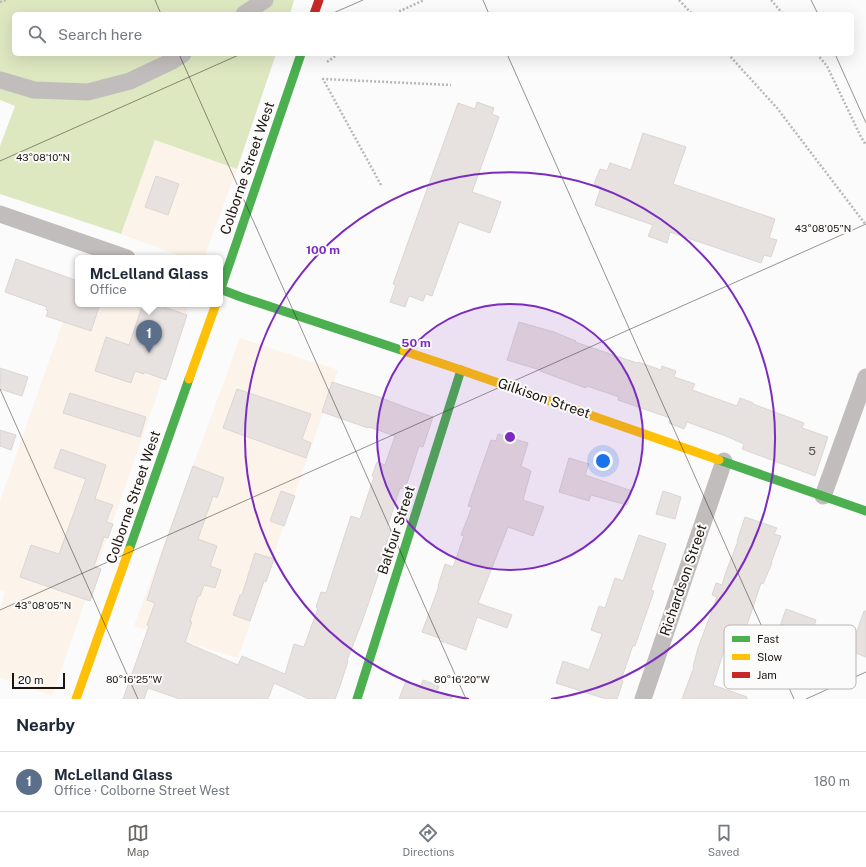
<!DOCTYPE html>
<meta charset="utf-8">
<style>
:root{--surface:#fff;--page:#f2f2f3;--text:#1f2937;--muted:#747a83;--line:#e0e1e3;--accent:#6b6661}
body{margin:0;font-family:"Public Sans",sans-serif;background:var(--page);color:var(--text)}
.scale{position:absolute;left:12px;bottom:10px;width:53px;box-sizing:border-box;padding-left:4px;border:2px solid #1d150e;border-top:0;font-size:11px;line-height:14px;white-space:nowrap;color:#1d150e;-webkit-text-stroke:3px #fbfbfb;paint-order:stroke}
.you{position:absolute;left:603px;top:461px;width:14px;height:14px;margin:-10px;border:3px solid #fff;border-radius:50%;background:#1a73e8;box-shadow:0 0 0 6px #1a73e833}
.badge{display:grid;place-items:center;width:26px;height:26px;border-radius:50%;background:var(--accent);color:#fff;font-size:13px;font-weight:700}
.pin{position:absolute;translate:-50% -33px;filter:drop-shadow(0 1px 2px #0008)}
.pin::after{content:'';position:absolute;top:21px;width:14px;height:12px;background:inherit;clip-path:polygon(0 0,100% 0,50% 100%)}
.popup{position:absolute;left:75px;top:255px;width:148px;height:52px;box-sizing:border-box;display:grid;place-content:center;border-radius:6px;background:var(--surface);filter:drop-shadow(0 1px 3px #0005);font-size:13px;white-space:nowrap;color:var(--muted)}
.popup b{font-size:15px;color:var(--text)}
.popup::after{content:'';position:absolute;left:50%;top:100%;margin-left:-8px;border:8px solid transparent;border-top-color:var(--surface)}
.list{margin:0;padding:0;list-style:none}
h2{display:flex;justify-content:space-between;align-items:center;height:52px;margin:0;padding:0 16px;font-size:17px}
h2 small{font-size:13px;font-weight:400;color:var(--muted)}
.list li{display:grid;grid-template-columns:26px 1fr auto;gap:12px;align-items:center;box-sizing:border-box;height:60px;padding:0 16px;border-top:1px solid var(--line)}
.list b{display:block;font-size:15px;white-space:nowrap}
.list p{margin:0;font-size:13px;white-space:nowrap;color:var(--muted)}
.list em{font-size:13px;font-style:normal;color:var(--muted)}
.icon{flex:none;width:22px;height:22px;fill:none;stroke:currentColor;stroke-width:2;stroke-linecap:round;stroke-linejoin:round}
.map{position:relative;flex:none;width:866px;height:699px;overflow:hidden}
.search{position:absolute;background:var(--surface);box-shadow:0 4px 16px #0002;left:12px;right:12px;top:12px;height:44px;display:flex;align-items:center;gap:10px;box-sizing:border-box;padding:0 14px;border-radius:6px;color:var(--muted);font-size:15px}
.sheet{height:112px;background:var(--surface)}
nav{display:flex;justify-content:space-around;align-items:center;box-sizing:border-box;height:56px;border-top:1px solid var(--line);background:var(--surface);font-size:11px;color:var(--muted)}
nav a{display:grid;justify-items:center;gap:2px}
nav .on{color:var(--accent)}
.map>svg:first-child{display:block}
.built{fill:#fcf3ea}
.green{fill:#dde7c0}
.building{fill:#e7e1df;stroke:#dbd6d3}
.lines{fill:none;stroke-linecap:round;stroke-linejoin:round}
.path{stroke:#bab8b6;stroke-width:2.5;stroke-dasharray:2 2;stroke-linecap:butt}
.street{stroke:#c0bdbc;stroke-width:17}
.fast{stroke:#4caf50;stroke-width:9}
.slow{stroke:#ffc107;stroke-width:9}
.jam{stroke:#c62828;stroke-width:9}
.ticks{fill:none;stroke:#1d150e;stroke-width:1;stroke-opacity:0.45}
.ring{fill:none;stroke:#7b2cbf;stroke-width:2}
.labels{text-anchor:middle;stroke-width:4;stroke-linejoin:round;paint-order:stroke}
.number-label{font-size:12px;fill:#524a44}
.street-label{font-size:14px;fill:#1d150e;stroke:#fbfbfb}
.key{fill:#fbfbfb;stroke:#b8b6b4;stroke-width:1}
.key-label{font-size:11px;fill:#1d150e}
.ticks-label{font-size:10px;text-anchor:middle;fill:#1d150e;stroke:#fbfbfb;stroke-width:4;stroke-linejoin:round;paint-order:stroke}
.centre{fill:#7b2cbf;stroke:#fbfbfb;stroke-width:2}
.ring-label{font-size:12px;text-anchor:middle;font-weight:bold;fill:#7b2cbf;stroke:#fbfbfb;stroke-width:4;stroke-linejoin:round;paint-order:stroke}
</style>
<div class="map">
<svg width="866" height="699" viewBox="0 0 866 699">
<rect width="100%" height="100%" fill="#fbfbfb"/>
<path class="built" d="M155,140l82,29 -33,89h-18l-65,-24z
M78,278v26h111l-137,392 -52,-18v-70l5,-16 -5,-2v-89z
M240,338l98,32 -100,288 -104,-32z"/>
<path class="green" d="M0,0h294l-4,14h-276v40h262l-39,115 -82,-29 -34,94 -121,-40v-48l15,-40 -15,-6z"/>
<path class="building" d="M477,102l17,6 -2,6 7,3 -27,75 29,10 -11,31 -31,-11 -27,74 -6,-2 -3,7 -14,-5 -4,11 -15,-5 6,-17 -3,-1 65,-181 17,6z
M643,133l43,14 -13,37 102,35 -6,19 8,2 -6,17 -7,-2 -3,8 -91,-31 -3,11 -19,-7 5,-11 -58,-20 6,-18 -7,-3 6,-15 7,2 3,-8 21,7z
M156,176l23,8 -11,31 -23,-8z
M16,259l62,22v11l-4,12h26l-9,27 -45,-15 2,-5 -2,-1 1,-3 -42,-15z
M143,304h12l32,11 -21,65 -22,-8v2l-9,-3 -4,12 -36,-12 11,-34 23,8z
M519,322l35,10 22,9 -1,1 62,21 1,-1 23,8 1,-4 14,5 -2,6 21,7 -3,6 45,16 3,-8 13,5v1l51,19 -2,5 26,9 -13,39 -73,-27 2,-5 -18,-8 -39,-14 -3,7 -15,-6 1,-5 -52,-18 1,-3 -32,-11 -1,2 -46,-17v-1l-33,-10z
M0,368l28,9 -6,19 -22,-7z
M332,382l47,15 31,12 23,8 -10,30 -4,-1 -14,43 -5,-1 -13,40 4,2 -13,38 2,1 -18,53 -15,38 1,1 -8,25 -5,13h-26l-35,-16 -6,16h-88l-32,-11 -4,11h-21l26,-73 -2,-1 8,-22 -8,-3 16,-50 30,-84 31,12 -7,20 -4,-2 -15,43 19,7 -7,20 11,4 -6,18 -11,-3 -4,11h-2l-8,25 2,1 -7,20 53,23 4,-9 43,18 9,-30 10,3 14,-39 -2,-1 5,-15 5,1 25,-77 9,3 14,-42 -2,-1 5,-14 8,3 10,-29 -26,-9 -1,1 -46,-16z
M237,389l74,25 -9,25 9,4 -5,15 -83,-30z
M70,393l76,24 -6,20 -77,-24z
M0,430l16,5 -5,15 -11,-4z
M498,434l30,9 -7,23 10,5 -8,29 21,7 -11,29 -25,-9 -30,76 34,12 -5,13 -30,-11 -11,33 -25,-9 1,-2 -20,-7 17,-46h-1l7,-22 8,3 11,-31 -3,-1 11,-28 -4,-1 5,-15 18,-51 5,1z
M61,449l45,16 -11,34 18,6 -7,17 7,2 -5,14 -4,-1 -10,29 7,3 -11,32 -70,-24 11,-32 28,9 27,-75 -32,-11z
M569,458l20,6 -4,11 47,16 -5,14 -36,-10 -2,6 -30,-9z
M281,491l14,5 -11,30 -14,-5z
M663,491l18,6 -6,22 -19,-5z
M745,517l32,11 -3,6 7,2 -10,27h1l-9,21 -2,-1 -19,57 -11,-3 -3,8 -2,-1 -13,41 34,12v2h-65l12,-32h-1l5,-19 19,-51 -5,-2 4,-12 6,2 4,-13 12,-31h-1z
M639,535l27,9 -15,46 3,1 -19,55 -2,-1 -12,35 2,1 -6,18h-11l-50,-16 7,-22 26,9 13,-36 -11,-4 8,-24 6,2 10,-30 8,3z
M255,553l19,6 -8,23 -2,-1 -14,40 -17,-6 7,-20h2z
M786,609l30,11 -7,20 -30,-11z
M864,611h2v46l-16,-6z
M423,680l16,6 -2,5 15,6v2h-53l7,-18 15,5z"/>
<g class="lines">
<path class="path" d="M679,0l13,14
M771,0l12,14
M0,2l6,-2
M396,14l4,-3 24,-11
M728,54l49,54 89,117
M817,54l10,12 34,71 5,8
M327,62l11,-8
M381,185l-58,-106 128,6"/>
<path class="street" d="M244,14l21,-14
M0,80l34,10 54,2 42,-11 42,-20 11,-7
M0,214l127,44
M823,496l43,-119
M643,699l81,-238"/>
<path class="fast" d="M220,289l21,8 163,54
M220,291l81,-237
M719,460l147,51
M129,550l60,-171
M357,699l104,-329"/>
<path class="slow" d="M404,351l57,19 258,90
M189,379l27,-75
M76,699l53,-149"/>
<path class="jam" d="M314,14l5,-14"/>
</g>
<path class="ticks" d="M155,0l6,14M483,0l6,14M811,0l7,14M331,14l32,-14M179,54l287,645M507,54l287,645M835,54l31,69M0,161l241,-107M0,389l138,310M0,610l866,-386M806,699l60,-27"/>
<circle cx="510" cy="437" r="133" fill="#7b2cbf" fill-opacity=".12"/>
<g class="ring">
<circle cx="510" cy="437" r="133"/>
<path d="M469 699A265 265 0 1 1 551 699"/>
</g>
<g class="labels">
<g class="number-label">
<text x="812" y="455">5</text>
</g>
<g class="street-label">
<text transform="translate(247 168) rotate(-71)" y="5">Colborne Street West</text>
<text transform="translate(544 398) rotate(19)" y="5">Gilkison Street</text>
<text transform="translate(133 497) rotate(-71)" y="5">Colborne Street West</text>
<text transform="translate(396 530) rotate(-72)" y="5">Balfour Street</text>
<text transform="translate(683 580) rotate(-71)" y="5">Richardson Street</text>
</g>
</g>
<rect x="724" y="625" width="132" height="64" rx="6" class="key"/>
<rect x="732" y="636" width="18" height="6" fill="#4caf50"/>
<rect x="732" y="654" width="18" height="6" fill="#ffc107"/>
<rect x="732" y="672" width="18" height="6" fill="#c62828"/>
<g class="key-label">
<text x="757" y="643">Fast</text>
<text x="757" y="661">Slow</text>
<text x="757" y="679">Jam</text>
</g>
<g class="ticks-label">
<text x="43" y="161">43°08'10"N</text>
<text x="823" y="232">43°08'05"N</text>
<text x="43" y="609">43°08'05"N</text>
<text x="134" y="683">80°16'25"W</text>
<text x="462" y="683">80°16'20"W</text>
</g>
<circle cx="510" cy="437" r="6" class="centre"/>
<g class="ring-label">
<text x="323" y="254">100 m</text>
<text x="416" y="347">50 m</text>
</g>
</svg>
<div class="scale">20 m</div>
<div class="you"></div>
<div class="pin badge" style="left:149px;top:353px;background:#5c6f8a">1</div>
<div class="popup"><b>McLelland Glass</b>Office</div>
<div class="search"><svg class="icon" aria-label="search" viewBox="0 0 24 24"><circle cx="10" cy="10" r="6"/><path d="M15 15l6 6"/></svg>Search here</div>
</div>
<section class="sheet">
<h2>Nearby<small></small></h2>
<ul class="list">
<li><span class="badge" style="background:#5c6f8a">1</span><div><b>McLelland Glass</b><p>Office · Colborne Street West</p></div><em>180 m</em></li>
</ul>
</section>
<nav>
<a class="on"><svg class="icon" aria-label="map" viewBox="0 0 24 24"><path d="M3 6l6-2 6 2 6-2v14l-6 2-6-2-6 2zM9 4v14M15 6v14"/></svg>Map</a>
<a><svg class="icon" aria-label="directions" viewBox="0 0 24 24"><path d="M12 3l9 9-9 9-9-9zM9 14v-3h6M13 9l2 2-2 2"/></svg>Directions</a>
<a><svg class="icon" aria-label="saved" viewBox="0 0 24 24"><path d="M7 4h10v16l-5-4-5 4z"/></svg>Saved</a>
</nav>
